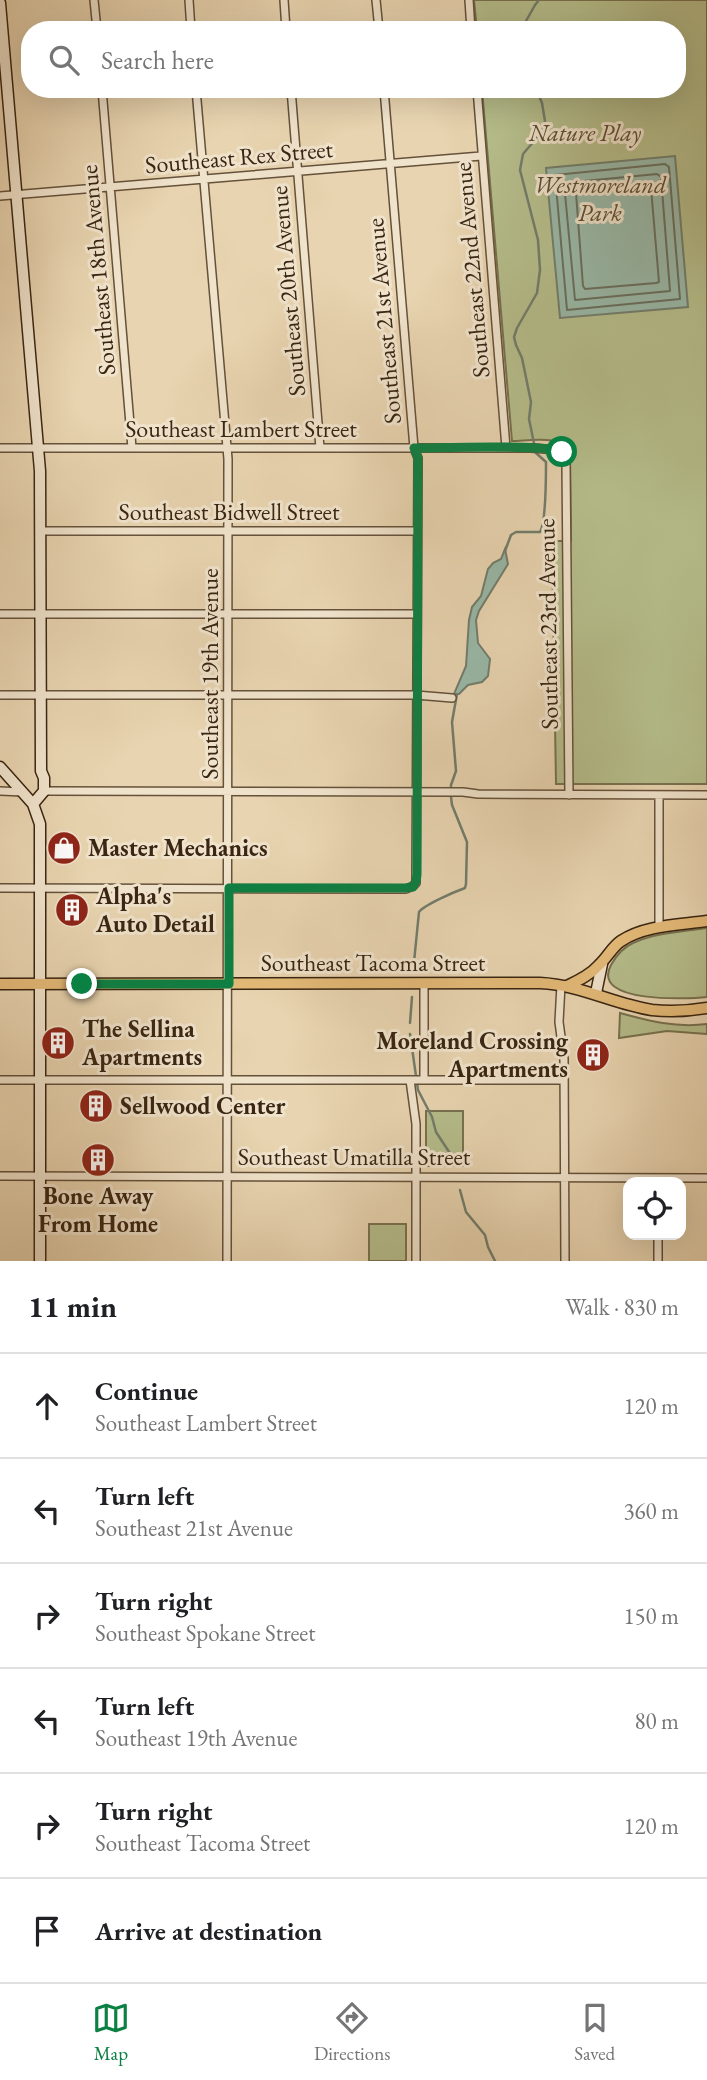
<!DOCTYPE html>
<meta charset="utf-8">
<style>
:root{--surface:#fff;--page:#f2f2f2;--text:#202124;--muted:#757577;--line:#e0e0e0;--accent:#0b8043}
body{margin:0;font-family:"EB Garamond",serif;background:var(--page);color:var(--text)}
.controls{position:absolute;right:21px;bottom:21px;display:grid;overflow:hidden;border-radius:14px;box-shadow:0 7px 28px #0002}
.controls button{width:63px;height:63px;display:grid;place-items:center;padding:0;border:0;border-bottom:2px solid var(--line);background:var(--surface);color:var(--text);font:35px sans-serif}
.stop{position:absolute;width:21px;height:21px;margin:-16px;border:5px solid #0b8043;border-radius:50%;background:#fff}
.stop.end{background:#0b8043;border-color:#fff;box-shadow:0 2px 7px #0008}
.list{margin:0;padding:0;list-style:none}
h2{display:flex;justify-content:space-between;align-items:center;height:91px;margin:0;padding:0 28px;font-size:30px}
h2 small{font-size:23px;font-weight:400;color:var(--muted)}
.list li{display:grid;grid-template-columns:46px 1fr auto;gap:21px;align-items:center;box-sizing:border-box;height:105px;padding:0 28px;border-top:2px solid var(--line)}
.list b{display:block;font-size:26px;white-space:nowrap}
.list p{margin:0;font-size:23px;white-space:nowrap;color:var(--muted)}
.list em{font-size:23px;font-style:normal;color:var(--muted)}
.icon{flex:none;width:38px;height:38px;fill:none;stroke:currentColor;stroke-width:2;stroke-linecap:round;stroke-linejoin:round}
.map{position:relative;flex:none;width:707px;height:1261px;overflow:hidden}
.search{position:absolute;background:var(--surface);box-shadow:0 7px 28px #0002;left:21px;right:21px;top:21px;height:77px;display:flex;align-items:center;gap:18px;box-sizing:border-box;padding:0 24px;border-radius:28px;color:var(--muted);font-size:26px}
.sheet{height:721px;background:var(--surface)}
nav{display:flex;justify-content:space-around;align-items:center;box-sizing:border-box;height:98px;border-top:2px solid var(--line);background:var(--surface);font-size:19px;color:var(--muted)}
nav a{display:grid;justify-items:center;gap:4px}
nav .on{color:var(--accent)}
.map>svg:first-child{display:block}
.green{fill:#b5bd8b;stroke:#77714e;stroke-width:2}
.water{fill:#98b8a8;stroke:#727d6c;stroke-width:2}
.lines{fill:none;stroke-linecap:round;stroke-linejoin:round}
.shore{stroke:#686e5d;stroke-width:2}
.stream{stroke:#727d6c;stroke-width:2.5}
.street-casing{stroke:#65513a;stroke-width:10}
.secondary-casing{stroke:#392512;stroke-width:13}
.primary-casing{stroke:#392512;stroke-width:13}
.street{stroke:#f0e3cc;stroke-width:7}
.secondary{stroke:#f0e3cc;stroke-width:10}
.primary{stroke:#e4ba78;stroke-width:10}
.route{stroke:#0b8043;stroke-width:9}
.labels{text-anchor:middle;stroke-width:6;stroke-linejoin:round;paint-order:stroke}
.park-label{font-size:24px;font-style:italic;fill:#584b30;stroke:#f0e3cc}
.street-label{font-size:24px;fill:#392512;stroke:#f0e3cc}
.poi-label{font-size:24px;font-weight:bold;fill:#392512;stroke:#f0e3cc;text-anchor:start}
</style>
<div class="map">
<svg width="707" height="1261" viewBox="0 0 707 1261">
<rect width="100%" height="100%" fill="#e8d4b0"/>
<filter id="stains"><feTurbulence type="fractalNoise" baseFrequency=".00286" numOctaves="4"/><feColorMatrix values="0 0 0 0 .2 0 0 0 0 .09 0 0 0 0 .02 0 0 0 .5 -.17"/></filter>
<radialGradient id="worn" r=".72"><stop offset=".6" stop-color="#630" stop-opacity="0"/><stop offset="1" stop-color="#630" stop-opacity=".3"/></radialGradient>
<path class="green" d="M474,0h233v784h-151l-4,-243h19l-1,-86c-6,-22 -41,-14 -58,-14l-30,-352h195v-59h-200z
M707,928v69c-18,2 -117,7 -96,-32 5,-9 13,-18 22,-22 20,-10 52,-12 74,-15z
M620,1013c29,8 56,15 87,11v10l-40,-3 -48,7z
M426,1111h37v55h-37z
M369,1224h37v37h-37z"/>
<path class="water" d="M675,156l13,151 -128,11 -14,-150z
M505,549l3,15 -29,47 -3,9 2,23 12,16 -2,17 -6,6 -14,3 -9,9h-5l12,-28 3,-46 3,-13 9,-11 7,-27 5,-6 8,-4z"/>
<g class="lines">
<path class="shore" d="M665,164l4,3 11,132 -113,11 -12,-135z
M657,174l4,3 9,114 -95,9 -11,-117z
M648,185l3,3 8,94 -3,1 -71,6 -2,-3 -7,-93 2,-2z"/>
<path class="stream" d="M521,30l14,-25 4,-5
M505,551l6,-16 5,-3h24c6,-9 6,-56 6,-70l-10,-9 -7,-34 2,-17 -9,-44 -6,-13 -2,-8 3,-9 20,-35 3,-23 -2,-30 -18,-70 3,-16 17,-20 5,-13 -3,-18 -6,-14
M413,972l6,-60c5,-7 35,-20 46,-24l1,-4 1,-42 -15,-37 -1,-8v-12l5,-14 -4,-49 5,-28
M410,1023l2,-26
M410,1034l8,56 14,27 4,15 21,32
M460,1190l6,22 19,23 3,12 7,14"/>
<g class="street-casing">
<path id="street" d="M94,0l3,30
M189,0l2,30
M284,0l2,30
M376,0l3,30
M469,0l2,30
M102,89l30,359
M196,89l32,370 -1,802
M291,89l29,359
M477,89l29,359
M0,196l481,-40
M0,448h531l28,2 6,7 1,8 3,330
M41,531h376
M0,614h417
M0,695h416l36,3
M0,791l23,1
M44,791l419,1 15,2 229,1
M0,888l406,1 7,-3 3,-3 2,-425 -4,-10 -30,-359
M659,928v-133
M424,984v96
M561,985l-2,37 5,37 1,202
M0,1080h564
M410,1080l6,44v137
M0,1176l707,2
M658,1235v26"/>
</g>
<g class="secondary-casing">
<path id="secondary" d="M0,3l40,468 1,300 3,7v13l-11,13
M0,767l33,37 7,20v437
M596,993l6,-29"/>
</g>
<g class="primary-casing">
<path id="primary" d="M0,984l540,-1c41,2 73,21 112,27 18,2 37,1 55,-2
M567,986c12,-6 23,-11 32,-21 8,-7 13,-18 22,-24 24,-16 59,-16 86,-20"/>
</g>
<use href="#street" class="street"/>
<use href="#secondary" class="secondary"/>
<use href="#primary" class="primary"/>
</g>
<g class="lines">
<path class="route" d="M82,984h147v-96h177l7,-1 3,-6 1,-6 1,-417 -4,-10c24,0 134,-4 148,4"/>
</g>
<defs>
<g id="shop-disc" transform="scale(1.75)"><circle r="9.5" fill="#8f2418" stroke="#f0e3cc"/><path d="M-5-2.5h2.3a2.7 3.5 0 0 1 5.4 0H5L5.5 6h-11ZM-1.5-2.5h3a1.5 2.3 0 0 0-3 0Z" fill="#fff"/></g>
<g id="building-disc" transform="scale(1.75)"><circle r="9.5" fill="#8f2418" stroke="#f0e3cc"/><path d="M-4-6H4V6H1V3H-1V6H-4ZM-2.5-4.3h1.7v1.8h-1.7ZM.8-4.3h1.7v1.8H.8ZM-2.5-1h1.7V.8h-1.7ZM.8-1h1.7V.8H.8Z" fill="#fff"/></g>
</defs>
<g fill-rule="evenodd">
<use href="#shop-disc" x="64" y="848"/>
<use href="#building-disc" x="72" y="910"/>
<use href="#building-disc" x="58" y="1043"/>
<use href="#building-disc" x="593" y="1055"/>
<use href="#building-disc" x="96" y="1106"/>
<use href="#building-disc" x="98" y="1160"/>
</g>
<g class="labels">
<g class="park-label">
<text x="585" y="141">Nature Play</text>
<text x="600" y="193">Westmoreland<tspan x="600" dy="28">Park</tspan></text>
</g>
<g class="street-label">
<text transform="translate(239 157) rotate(-5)" y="8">Southeast Rex Street</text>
<text transform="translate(98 270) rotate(-95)" y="8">Southeast 18th Avenue</text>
<text transform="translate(472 270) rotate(-95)" y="8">Southeast 22nd Avenue</text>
<text transform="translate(288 291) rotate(-95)" y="8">Southeast 20th Avenue</text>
<text transform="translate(384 321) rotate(-95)" y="8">Southeast 21st Avenue</text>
<text x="241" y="437">Southeast Lambert Street</text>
<text x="229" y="520">Southeast Bidwell Street</text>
<text transform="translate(548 624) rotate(-91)" y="8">Southeast 23rd Avenue</text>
<text transform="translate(210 674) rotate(-90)" y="8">Southeast 19th Avenue</text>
<text x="373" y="971">Southeast Tacoma Street</text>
<text x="354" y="1165">Southeast Umatilla Street</text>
</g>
<g class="poi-label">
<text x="88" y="856">Master Mechanics</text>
<text x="96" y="904">Alpha's<tspan x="96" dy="28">Auto Detail</tspan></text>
<text x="82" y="1037">The Sellina<tspan x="82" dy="28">Apartments</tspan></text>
<text x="568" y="1049" text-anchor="end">Moreland Crossing<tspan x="568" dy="28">Apartments</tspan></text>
<text x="120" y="1114">Sellwood Center</text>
<text x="98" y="1204" text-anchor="middle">Bone Away<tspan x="98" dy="28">From Home</tspan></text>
</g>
</g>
<rect width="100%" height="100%" filter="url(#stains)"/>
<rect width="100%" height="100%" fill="url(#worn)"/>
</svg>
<div class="controls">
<button><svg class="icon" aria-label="locate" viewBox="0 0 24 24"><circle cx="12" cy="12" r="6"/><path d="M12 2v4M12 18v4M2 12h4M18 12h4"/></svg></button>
</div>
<div class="stop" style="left:562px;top:452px"></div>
<div class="stop end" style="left:82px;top:984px"></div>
<div class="search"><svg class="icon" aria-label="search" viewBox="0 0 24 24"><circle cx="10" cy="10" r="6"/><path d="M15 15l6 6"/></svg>Search here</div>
</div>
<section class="sheet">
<h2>11 min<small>Walk · 830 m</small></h2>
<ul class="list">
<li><svg class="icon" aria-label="ahead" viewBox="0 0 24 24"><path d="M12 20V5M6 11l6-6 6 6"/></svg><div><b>Continue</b><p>Southeast Lambert Street</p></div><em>120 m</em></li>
<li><svg class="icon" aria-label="left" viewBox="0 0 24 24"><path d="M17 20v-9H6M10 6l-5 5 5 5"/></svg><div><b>Turn left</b><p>Southeast 21st Avenue</p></div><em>360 m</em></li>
<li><svg class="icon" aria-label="right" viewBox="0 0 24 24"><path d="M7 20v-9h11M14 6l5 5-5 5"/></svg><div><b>Turn right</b><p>Southeast Spokane Street</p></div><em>150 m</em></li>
<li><svg class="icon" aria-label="left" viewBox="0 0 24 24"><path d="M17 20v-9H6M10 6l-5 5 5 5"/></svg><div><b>Turn left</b><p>Southeast 19th Avenue</p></div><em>80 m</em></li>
<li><svg class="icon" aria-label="right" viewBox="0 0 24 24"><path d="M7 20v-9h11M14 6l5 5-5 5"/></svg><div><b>Turn right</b><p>Southeast Tacoma Street</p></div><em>120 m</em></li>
<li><svg class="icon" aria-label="arrive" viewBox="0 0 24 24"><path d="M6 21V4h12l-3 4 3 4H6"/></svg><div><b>Arrive at destination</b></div></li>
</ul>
</section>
<nav>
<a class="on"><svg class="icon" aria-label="map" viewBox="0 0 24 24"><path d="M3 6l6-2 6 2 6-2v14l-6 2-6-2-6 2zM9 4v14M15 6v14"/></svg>Map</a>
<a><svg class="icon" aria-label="directions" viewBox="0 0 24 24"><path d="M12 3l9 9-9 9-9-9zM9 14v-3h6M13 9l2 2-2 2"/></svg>Directions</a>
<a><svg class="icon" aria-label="saved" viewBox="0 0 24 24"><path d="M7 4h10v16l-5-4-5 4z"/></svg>Saved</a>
</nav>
